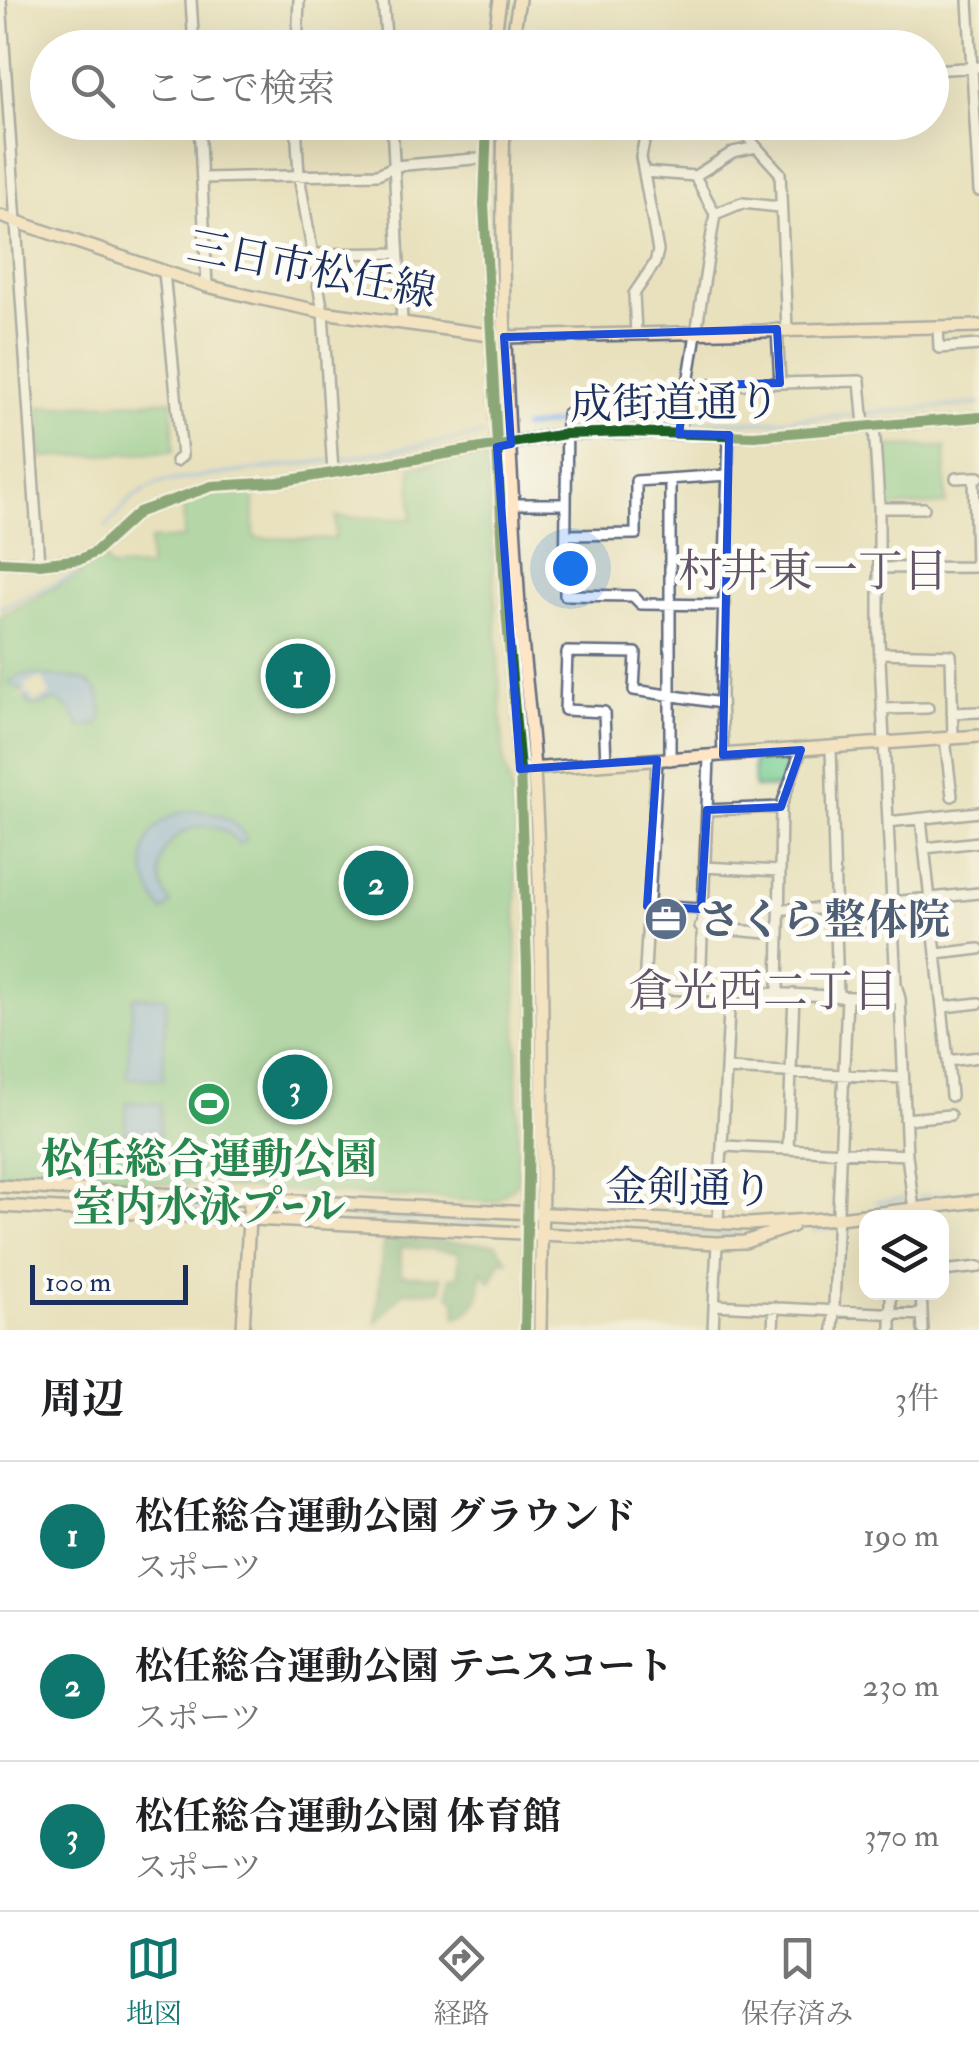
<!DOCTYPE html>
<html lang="ja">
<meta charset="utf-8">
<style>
:root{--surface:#fff;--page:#f2f2f2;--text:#202124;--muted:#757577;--line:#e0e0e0;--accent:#0f766e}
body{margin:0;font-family:"IM FELL Double Pica","Noto Serif JP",serif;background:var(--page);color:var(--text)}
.controls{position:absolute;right:30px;bottom:30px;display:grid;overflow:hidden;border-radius:20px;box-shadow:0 10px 40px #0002}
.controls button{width:90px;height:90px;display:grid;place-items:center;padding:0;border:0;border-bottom:2px solid var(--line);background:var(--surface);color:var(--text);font:50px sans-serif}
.scale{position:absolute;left:30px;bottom:25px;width:158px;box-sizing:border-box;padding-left:10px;border:5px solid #1b2f5e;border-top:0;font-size:28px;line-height:35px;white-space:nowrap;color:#1b2f5e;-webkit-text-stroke:8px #fdfcf7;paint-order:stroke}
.you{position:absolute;left:570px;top:568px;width:35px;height:35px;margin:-25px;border:8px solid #fff;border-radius:50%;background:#1a73e8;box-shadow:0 0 0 15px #1a73e833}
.badge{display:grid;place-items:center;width:65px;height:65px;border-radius:50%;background:var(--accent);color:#fff;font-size:32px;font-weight:700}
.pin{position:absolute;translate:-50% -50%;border:5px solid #fff;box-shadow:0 2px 10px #0006}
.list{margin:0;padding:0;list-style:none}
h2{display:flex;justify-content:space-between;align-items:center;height:130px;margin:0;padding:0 40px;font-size:42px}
h2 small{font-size:32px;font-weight:400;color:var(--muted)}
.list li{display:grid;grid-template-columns:65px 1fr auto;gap:30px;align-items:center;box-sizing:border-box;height:150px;padding:0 40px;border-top:2px solid var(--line)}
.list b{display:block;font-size:38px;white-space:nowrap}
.list p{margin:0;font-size:32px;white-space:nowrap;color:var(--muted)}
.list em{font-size:32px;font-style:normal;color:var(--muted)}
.icon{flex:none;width:55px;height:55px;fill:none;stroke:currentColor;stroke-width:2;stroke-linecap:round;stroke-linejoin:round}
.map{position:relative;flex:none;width:979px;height:1330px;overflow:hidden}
.search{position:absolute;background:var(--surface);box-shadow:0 10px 40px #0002;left:30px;right:30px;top:30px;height:110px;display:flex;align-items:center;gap:25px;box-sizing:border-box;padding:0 35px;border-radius:55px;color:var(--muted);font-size:38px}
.sheet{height:580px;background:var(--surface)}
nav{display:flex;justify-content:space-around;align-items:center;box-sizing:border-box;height:140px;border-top:2px solid var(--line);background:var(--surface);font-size:28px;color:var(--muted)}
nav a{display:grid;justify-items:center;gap:5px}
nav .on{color:var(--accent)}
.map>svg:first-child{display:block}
.green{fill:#75ca8e;stroke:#487c76;stroke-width:2.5}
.forest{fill:#60ae79;stroke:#3e6e6c;stroke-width:2.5}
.water{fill:#7fb1eb;stroke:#4d70a4;stroke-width:2.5}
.pier{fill:#e9e1be}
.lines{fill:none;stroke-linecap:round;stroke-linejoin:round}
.stream{stroke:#7fb1eb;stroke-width:4}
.street-casing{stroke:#636d80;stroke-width:14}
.secondary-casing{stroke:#636d80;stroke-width:16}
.street{stroke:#fff;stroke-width:9}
.secondary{stroke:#fee5c5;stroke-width:11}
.cycleway-casing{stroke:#fdfcf7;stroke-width:16}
.cycleway{stroke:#1b5e20;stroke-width:10}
.marked{fill:none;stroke:#1d4ed8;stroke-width:8;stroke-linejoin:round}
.labels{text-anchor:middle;stroke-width:10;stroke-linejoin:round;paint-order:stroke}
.street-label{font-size:42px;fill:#1b2f5e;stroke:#fdfcf7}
.service-label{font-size:42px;font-weight:bold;fill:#4e5e75;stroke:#fdfcf7;text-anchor:start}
.leisure-label{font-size:42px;font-weight:bold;fill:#27864d;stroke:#fdfcf7}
.neighbourhood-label{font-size:45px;fill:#635668;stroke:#fdfcf7}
</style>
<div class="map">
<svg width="979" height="1330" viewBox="0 0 979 1330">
<rect width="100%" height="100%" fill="#fdfcf7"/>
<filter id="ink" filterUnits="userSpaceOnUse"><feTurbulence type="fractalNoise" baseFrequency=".01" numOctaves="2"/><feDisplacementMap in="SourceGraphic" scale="20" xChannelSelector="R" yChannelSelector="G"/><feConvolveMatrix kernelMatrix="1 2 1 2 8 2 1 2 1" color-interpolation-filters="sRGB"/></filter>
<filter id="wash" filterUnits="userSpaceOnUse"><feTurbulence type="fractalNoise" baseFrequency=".0048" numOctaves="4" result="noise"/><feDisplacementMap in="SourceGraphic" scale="40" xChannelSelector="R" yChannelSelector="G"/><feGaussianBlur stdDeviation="2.25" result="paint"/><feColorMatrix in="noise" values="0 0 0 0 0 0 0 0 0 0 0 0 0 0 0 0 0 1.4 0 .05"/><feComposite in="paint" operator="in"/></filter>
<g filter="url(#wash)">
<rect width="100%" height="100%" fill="#e9e1be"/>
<path class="green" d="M172,400l2,51 -132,7 -3,-51z
M878,446l67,1 1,57 -65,4z
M487,456l17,308 7,24 5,52 2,342 -23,20 -495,-27v-559l80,-41 -1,-3 24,-16 7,12 39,-1 1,-27 34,-2 -1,-35 42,-11h29v46l81,1 1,-22 76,2 -1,-52z
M794,759l-10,28 -30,1 -1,-27z"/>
<path class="forest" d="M383,1239l113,5 12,16 -7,1 -10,21 -10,-11c1,22 -2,40 -25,47v-18l-7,-5 1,-18h8l1,-25 -58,-5v28l40,2v14l-37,1 -28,31z"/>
<path class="water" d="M35,674c24,8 57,-6 66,27 2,10 2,16 -3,24l-18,2 -8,-16 -16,-11 -24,7 -12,-18 -12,-6 13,-8z
M187,811c26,-1 47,5 60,29l-9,4c-30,-44 -107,1 -67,60l-8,8c-26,-38 -31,-87 24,-101z
M133,997l33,1 -3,81 -36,-1z
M127,1102l34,2 -2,36 -34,-2z"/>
<path class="pier" d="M42,677l8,18 -16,8 -4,-10 -10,5 -2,-2 10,-5 -3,-6z"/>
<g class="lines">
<path class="stream" d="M523,428l57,-8 183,2 216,-18
M106,527l28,-31 26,-14 182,-23 140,-24
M0,608l71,-31 4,-5
M920,1197l59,-6
M0,1198l213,11
M877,1202l28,-3
M278,1213l216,11
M814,1231l34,-4
M663,1232l76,3"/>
</g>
</g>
<g filter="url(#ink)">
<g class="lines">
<g class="street-casing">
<path id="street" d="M1,0l38,564
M191,0l3,48
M383,0l4,48
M968,0l11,191
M297,48l2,-48
M932,70l47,-3
M199,122l8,164
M296,122l3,54 24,136 10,160
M392,122l10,200
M734,122l46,51 7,156
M644,172l51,4 38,-24 23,-5
M203,178l175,-4 17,-8 89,-8
M715,214l27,-11 37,4
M312,254l86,-1
M164,272l18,184 -6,5
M938,327l1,21 40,-3
M636,333l-2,-39 21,-31 3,-12 -17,-94 7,-35
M780,383l80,-2 4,45
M686,386l94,-3 -3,-54
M682,408l-115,6 -2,181 68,1 8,8 84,1
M874,425l5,79v136l17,344 4,15 7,156 8,63
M680,434l35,-220 -20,-38
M956,478l18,-1
M670,480v280
M515,504h50
M879,508h45
M567,535l69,-1v-53l91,-6
M976,567l-2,-90h5
M879,568l100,-1
M880,653l71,2 2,82
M882,709l46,-1
M952,713l27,-1
M945,739l7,57
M831,748l7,249
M723,755l-2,-61 8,-259
M657,760l-13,228 256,11
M606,764l-2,-52 -39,-2 2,-58 69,1 -2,37 87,13
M707,810l74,-3
M921,819l27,242 31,-4
M888,822l91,-10
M925,848l54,-6
M704,867l75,4
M892,902l87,-9
M647,906l54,3
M779,909h56
M700,927l79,7
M937,954l42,-5
M700,990l9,-233
M778,994l3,-187 20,-57
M944,1007l35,-4
M948,1061l3,35
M726,1069l177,9
M905,1119l45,-4
M724,1146l183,9
M788,1148l6,-154
M718,1222l12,-230
M942,1271l37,-4
M891,1292v38
M921,1292l2,38
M714,1305l208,10
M713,1330l4,-87
M773,1330l1,-23
M833,1330l14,-333"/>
</g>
<g class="secondary-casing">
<path id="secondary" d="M493,48l7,-48
M511,48l8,-48
M487,122l-3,82 22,406 14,159 7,197 2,161 -4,203
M504,122c-5,162 5,323 15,484 4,55 12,110 15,165 11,186 9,373 6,559
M0,216l207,70 46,11 70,15 181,25 475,-11
M0,562l39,2 42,-5 14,-7 44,-40 73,-26 66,-4 287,-48 62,-2 127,4 225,-19
M529,769l450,-33
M0,1186l749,38 90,-6 140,-17
M0,1206l717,37 28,-1 47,-16
M243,1330l7,-130"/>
</g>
<use href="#street" class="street"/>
<use href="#secondary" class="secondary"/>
<g class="cycleway-casing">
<path id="cycleway" d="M487,122l-3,82 22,406 14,159 7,197 2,161 -4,203
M0,562l39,2 42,-5 14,-7 44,-40 73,-26 66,-4 287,-48 62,-2 127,4 225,-19"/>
</g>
<use href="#cycleway" class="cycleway"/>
</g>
</g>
<path d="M0 0H979V1330H0ZM777,329l3,54 -94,3 -7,48 50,1 -6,320 78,-5 -20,57 -74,3 -6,99 -54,-3 10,-146 -137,9 -23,-322 14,-3 -7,-107z" fill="#e9e1be" fill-opacity=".55" fill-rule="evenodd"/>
<path class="marked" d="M777,329l3,54 -94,3 -7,48 50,1 -6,320 78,-5 -20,57 -74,3 -6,99 -54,-3 10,-146 -137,9 -23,-322 14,-3 -7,-107z"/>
<defs>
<g id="office-disc" transform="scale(2.25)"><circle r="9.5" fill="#5c6f8a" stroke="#fdfcf7"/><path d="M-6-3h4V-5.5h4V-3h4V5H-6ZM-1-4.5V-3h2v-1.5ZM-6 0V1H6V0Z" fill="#fff"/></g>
<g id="stadium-disc" transform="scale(2.25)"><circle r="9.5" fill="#2e9e5b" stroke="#fdfcf7"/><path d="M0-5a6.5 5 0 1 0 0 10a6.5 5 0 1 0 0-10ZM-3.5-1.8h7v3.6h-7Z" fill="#fff"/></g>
</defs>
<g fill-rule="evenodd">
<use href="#office-disc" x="666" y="919"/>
<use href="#stadium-disc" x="209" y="1104"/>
</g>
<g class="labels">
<g class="street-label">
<text transform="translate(312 268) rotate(11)" y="15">三日市松任線</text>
<text transform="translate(675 402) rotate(-1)" y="15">成街道通り</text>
<text transform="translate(689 1187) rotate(1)" y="15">金剣通り</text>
</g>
<g class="service-label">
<text x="698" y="934">さくら整体院</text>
</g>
<g class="leisure-label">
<text x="209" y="1173">松任総合運動公園<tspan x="209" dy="48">室内水泳プｰル</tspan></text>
</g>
<g class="neighbourhood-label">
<text x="813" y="586">村井東一丁目</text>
<text x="763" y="1006">倉光西二丁目</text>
</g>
</g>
</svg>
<div class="controls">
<button><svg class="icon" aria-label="layers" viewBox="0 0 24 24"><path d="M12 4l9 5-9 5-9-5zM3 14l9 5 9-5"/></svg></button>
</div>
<div class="scale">100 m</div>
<div class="you"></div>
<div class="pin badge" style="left:298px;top:676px">1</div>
<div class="pin badge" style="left:376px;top:883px">2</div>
<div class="pin badge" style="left:295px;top:1087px">3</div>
<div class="search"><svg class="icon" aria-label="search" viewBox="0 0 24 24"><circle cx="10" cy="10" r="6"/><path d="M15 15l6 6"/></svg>ここで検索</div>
</div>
<section class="sheet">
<h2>周辺<small>3件</small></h2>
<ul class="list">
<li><span class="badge">1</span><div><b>松任総合運動公園 グラウンド</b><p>スポーツ</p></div><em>190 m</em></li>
<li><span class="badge">2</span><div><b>松任総合運動公園 テニスコート</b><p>スポーツ</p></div><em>230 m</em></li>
<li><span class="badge">3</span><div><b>松任総合運動公園 体育館</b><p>スポーツ</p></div><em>370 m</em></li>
</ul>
</section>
<nav>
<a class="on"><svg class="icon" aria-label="map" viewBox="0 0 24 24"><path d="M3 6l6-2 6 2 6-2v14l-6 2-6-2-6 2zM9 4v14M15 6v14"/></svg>地図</a>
<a><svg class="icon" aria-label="directions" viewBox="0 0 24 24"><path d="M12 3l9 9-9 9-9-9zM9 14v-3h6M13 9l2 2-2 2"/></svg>経路</a>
<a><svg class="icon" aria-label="saved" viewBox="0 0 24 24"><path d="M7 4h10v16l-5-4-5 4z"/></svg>保存済み</a>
</nav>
